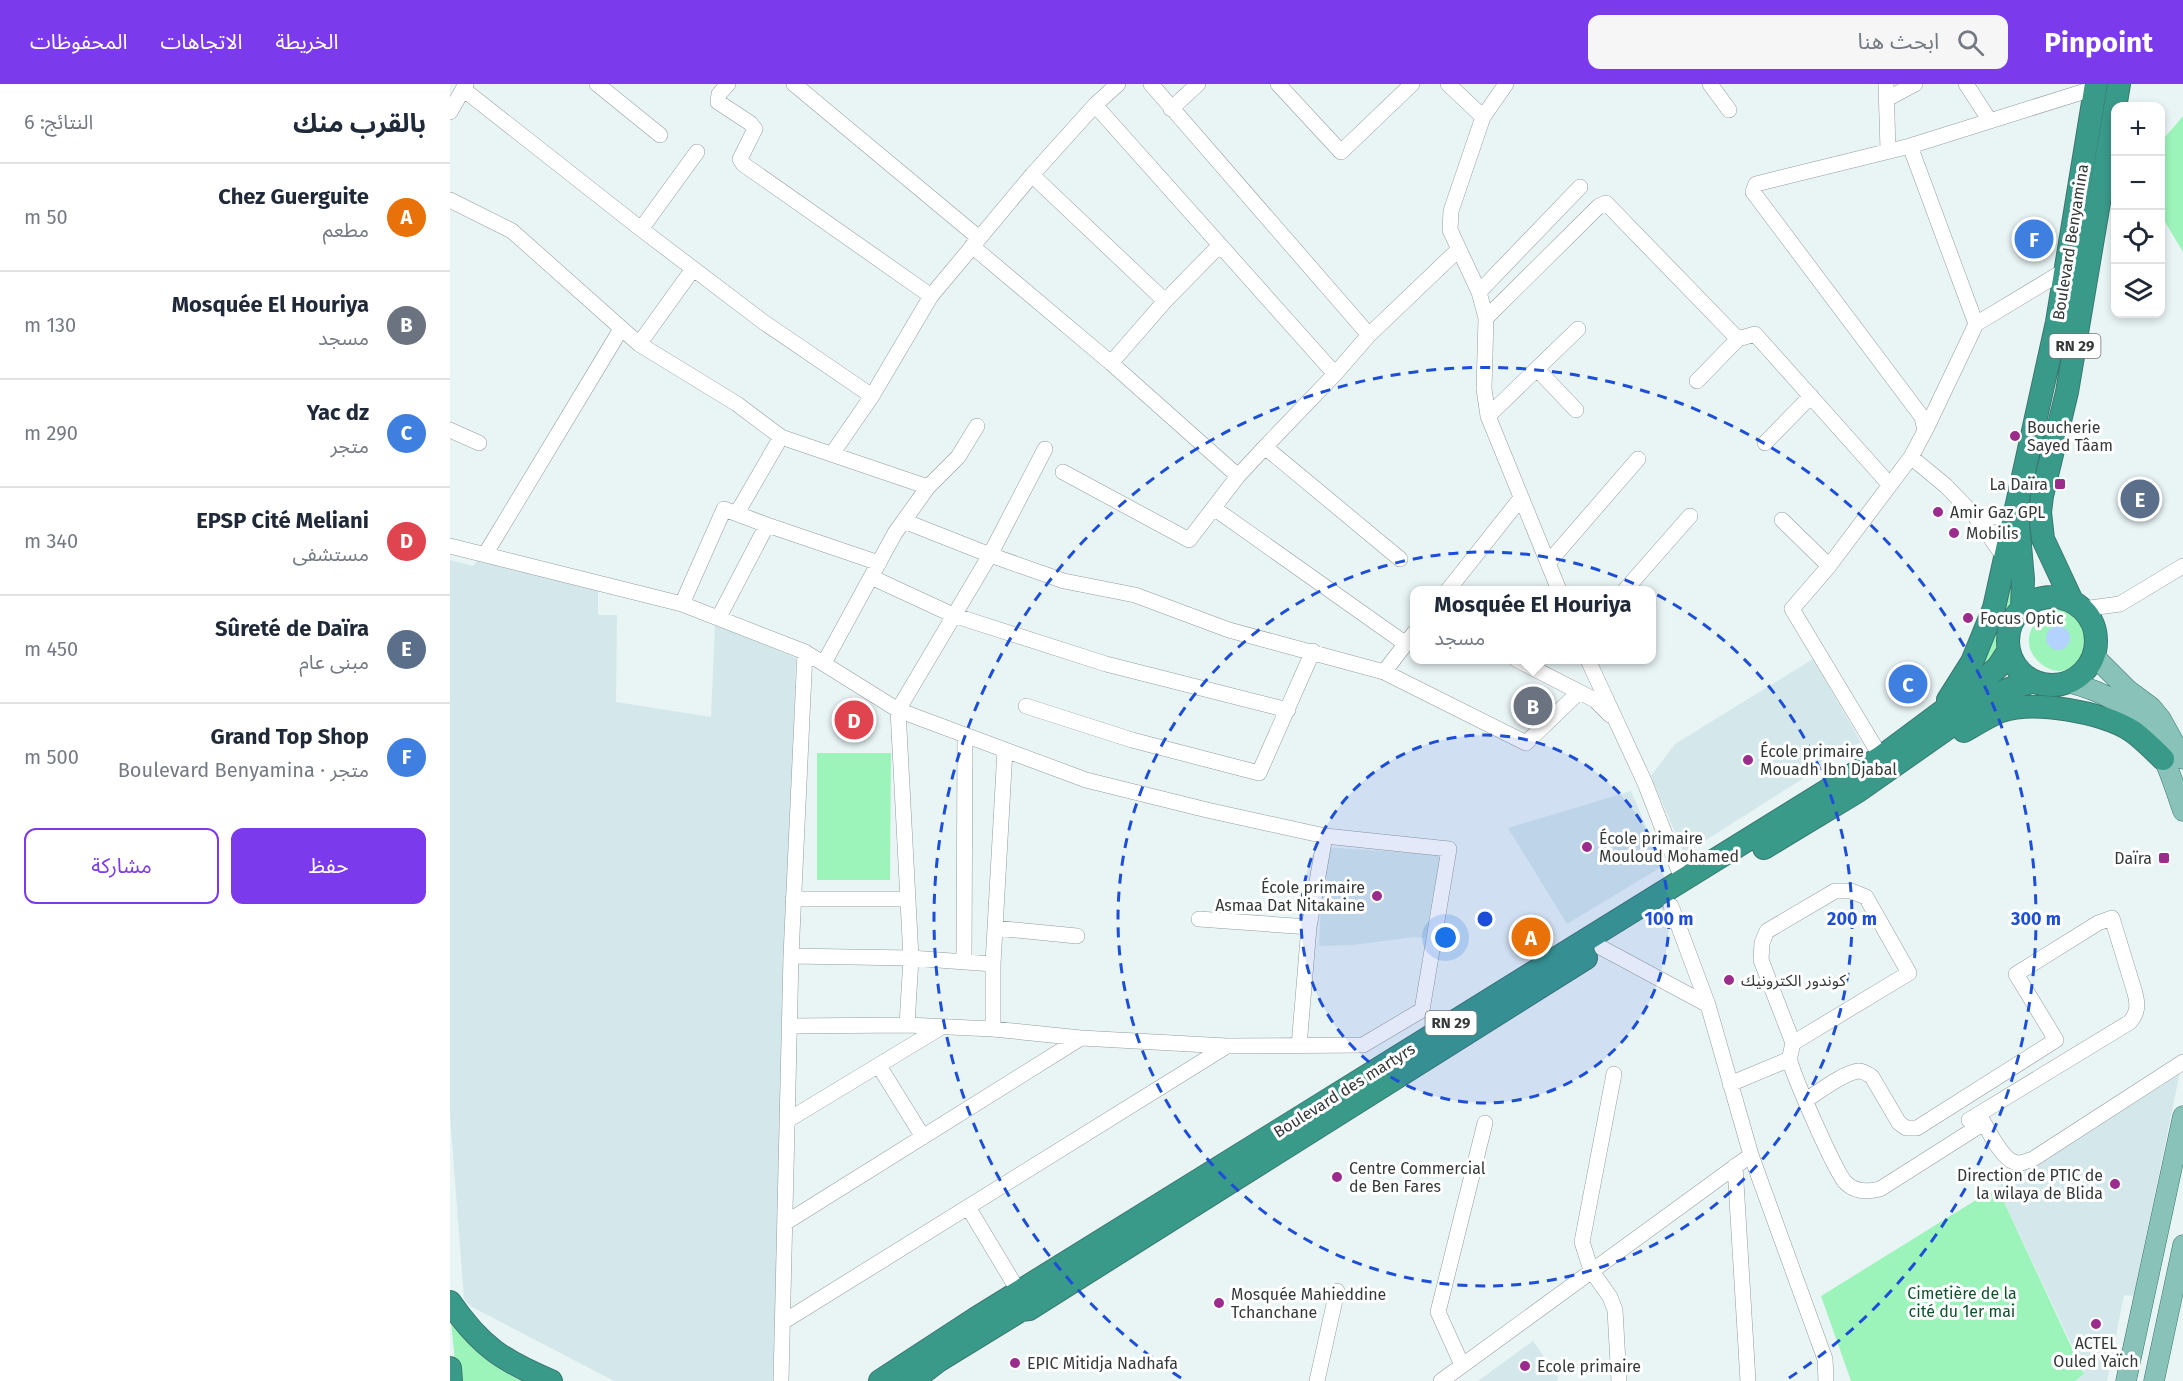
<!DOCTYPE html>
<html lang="ar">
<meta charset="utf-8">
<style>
:root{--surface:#fff;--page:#f6f6f7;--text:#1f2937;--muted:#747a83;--line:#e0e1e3;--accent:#7c3aed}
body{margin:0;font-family:"Fira Sans","Noto Sans Arabic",sans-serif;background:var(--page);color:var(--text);direction:rtl}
.controls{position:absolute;right:18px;top:18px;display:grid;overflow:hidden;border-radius:12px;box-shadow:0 3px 9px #0003}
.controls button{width:54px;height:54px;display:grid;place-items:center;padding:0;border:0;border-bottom:2px solid var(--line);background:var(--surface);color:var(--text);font:30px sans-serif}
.you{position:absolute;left:996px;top:854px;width:21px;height:21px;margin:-15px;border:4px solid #fff;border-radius:50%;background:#1a73e8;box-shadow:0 0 0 9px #1a73e833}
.badge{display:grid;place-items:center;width:39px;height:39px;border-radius:50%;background:var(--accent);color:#fff;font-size:20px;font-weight:700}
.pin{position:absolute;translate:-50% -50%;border:3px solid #fff;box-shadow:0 2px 6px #0006}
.popup{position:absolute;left:960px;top:502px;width:246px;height:78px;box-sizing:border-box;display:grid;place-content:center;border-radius:12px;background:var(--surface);filter:drop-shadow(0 2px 4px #0005);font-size:20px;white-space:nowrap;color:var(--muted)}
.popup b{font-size:22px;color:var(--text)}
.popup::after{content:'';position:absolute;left:50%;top:100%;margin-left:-12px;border:12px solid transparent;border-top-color:var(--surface)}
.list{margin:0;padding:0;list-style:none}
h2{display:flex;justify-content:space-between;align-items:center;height:78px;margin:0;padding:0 24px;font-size:26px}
h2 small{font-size:20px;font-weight:400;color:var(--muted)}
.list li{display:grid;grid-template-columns:39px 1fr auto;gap:18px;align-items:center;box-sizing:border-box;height:108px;padding:0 24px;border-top:2px solid var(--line)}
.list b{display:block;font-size:22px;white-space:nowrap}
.list p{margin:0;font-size:20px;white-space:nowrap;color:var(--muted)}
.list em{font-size:20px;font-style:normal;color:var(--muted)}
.actions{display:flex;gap:12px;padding:18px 24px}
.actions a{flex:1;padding:14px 0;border:2px solid var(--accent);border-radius:12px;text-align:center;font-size:21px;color:var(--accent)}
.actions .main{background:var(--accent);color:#fff}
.icon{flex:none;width:33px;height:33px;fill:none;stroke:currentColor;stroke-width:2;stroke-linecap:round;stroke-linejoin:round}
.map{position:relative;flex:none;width:1733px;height:1297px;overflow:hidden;direction:ltr}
header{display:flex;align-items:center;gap:36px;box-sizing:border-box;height:84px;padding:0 30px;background:var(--accent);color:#fff}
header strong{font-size:28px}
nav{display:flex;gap:33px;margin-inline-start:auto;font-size:21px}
.search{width:420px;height:54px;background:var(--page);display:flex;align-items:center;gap:15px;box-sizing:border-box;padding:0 21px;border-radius:12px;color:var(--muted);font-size:22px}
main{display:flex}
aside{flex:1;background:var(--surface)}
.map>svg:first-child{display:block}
.built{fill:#d4e8eb}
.green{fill:#9df4bb}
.water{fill:#b3d2fd}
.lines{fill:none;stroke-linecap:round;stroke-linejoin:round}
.minor-casing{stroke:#939d9e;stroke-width:16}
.major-casing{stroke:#38786e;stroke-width:21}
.highway-casing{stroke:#38786e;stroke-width:24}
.minor{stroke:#fff;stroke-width:15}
.major{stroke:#89c2b9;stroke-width:20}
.highway{stroke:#3a9a8a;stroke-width:22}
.ring{fill:none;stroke:#1d4ed8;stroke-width:3;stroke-dasharray:10 8}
.poi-dot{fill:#9b2c8b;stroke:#fff;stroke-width:2}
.labels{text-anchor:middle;stroke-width:6;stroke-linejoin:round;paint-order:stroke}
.shield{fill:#fff;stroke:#727475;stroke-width:1.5}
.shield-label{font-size:15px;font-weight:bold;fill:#35393a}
.street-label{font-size:16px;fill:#35393a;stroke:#fff}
.poi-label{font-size:16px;fill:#35393a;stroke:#fff;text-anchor:start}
.park-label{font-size:16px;fill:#0e512d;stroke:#fff}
.centre{fill:#1d4ed8;stroke:#fff;stroke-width:3}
.ring-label{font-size:18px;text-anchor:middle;font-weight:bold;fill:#1d4ed8;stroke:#fff;stroke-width:6;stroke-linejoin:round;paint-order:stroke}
</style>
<header>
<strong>Pinpoint</strong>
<div class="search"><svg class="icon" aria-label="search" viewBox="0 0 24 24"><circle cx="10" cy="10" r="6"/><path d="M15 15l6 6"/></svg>ابحث هنا</div>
<nav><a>الخريطة</a><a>الاتجاهات</a><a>المحفوظات</a></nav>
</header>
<main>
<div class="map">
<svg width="1733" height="1297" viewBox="0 0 1733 1297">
<rect width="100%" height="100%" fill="#e9f4f5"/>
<path class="built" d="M29,475l119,27v29h19l-1,87 95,15 4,-93 81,34 -23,723h-159l-142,-74 -8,-8 -14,-183v-556l23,6z
M1363,575l48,83 -177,112 -33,-78 24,-32z
M1181,707l32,75 -96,58 -59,-96z
M874,763l117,8 -16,83 -11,-1 -62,8 -33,1z
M1730,988l-46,224 -10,-1 -17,86h-32l9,-7 -2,-7 -85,-180z
M1083,1257l25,36 -1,4h-79z"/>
<path class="green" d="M1733,32v136l-22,-37 -1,-72z
M1563,494l1,29 -7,11 -4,26 -6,14 -18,12z
M1604,525c69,0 23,93 -17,51 -18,-19 -4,-43 17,-51z
M367,669h74l-1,127h-73z
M1547,1103l87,187 -9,7h-224l-30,-85z
M1,1238c18,27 41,44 70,59h-64z"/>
<path class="water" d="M1596 554a12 12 0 1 1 24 0a12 12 0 1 1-24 0Z"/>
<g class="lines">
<g class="minor-casing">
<path id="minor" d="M147,0l63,51
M278,0l-9,10 -1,8 32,21 5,6 -15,30 3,5 188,132
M344,0l185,154
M701,0l218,251
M828,0l63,68 71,-68
M998,0l35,33
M1056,0l-23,33 -32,94 -1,19 29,62 7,26 -2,71 4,27 71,174
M1260,0l19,26
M1436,0l2,66
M1516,0l24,37
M13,5l178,140 56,-77
M1437,15l28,-15
M645,21l240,269
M721,25l27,-25
M0,28l16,-28
M1460,62l66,178
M582,91l133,126
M0,116l62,31 127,113 98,60 44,33 147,50
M191,145l121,92 110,75
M522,162l139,117 127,113
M1029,208l101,-105
M1036,234l113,-112 7,-3 132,136 17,-5 134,150
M189,260l54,-75
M661,279l54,-62 55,-56
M1087,285l39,41
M1247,297l41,-42
M1038,332l90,-87
M0,346l29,13
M1475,347l-3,-14 -169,-225 3,-8 154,-38 185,-58
M1315,359l46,-47
M815,363l135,112
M382,370l40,-58 59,-100 101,-121 63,-70 23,-21
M1461,373l35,29 29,30 29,41
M613,388l126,68 49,-64 27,-29 70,-73 34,-39 90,-86
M765,425l191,135
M287,429l44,-76
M1525,432l20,1 19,-4
M1332,436l47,46
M454,437l86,34 74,26 71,14 94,35 155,42 142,71 53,-51
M0,462l232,58 123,48 93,58 188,70 121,30 118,26 124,13 -27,161
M36,469l135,-224
M1098,479l90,-104
M421,493l82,38 153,49 182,46
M998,506l73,-92
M1175,506l65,-74
M232,520l42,-95 43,16 112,38
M1633,525l37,-5 63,-38
M269,533l48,-92
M1067,576l78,40 15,15
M1138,576l57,123 38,98
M374,579l71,-130 33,-46 30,-30 19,-31
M934,588l30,-39
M576,622l106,34 127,33 54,-122
M1431,673l-89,-148 37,-43 82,-109 16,-30 49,-103 91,-55
M343,815h115
M1221,822l37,99 43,150 74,204 1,22
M749,835l110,8
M545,844l82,8
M1152,864l106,57
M341,872l120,2 -4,67
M514,878l1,-227
M543,880l-82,-6 -13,-248 92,-155 55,-106
M339,942l118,-1 86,4 88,9 146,8 136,-1 59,-35
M543,945v-65l12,-214
M1343,959l-32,-83 1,-17 5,-12 68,-40h16l15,6 43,76 -116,70c-1,6 -4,13 -3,18 4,16 46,113 56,122 9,9 22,9 34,6l104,-66
M849,962l10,-119 16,-91
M429,982l44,71
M1164,990l-32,168 9,28 19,27 5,13 4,71
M1280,1000l60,-25
M1356,1016c13,-8 38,-28 53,-29 5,0 9,3 13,6l27,46 7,5h11l139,-88 -40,-66 82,-51 14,-5 23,75c3,12 3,19 -5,29l-161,98
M1529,1030c7,12 22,44 35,48 6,3 12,-1 19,-3l150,-97
M338,1036l152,-92
M1285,1082l13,215
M518,1123l51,85
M335,1139l296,-185
M333,1238l444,-276
M1012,1281l-24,-53 47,-189
M331,1297l10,-425 14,-304
M867,1297l20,-90
M991,1297l310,-226"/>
</g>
<g class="major-casing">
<path id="major" d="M1644,572l34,34 23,17 10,12 22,40
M1617,598c78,20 92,57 116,129
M1676,1297l57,-265
M1704,1297l29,-136"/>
</g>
<g class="highway-casing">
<path id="highway" d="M1568,439l5,56 -1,29
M1558 557a44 44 0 1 1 88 0a44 44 0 1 1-88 0Z
M1622,517l-29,-62 -3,-27 2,-16 25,-104 52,-308
M1498,616l24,-38 22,-54 63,-286 39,-238
M1514,647c12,-7 25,-15 37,-20 34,-11 101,1 131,20 11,8 21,18 31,28
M1314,764l94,-57 134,-94 17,-8 25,-8
M0,1218c30,44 53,59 101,79
M0,1284l1,13
M430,1297l95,-62 906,-562 98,-73 19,-17 11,-17
M462,1297l26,-20 83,-51 8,-1 557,-351"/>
</g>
<use href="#minor" class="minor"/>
<use href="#major" class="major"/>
<use href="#highway" class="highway"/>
</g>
<circle cx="1035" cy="835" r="184" fill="#1d4ed8" fill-opacity=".12"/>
<g class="ring">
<circle cx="1035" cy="835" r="184"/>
<circle cx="1035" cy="835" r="367"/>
<path d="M731 1294A551 551 0 1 1 1339 1294"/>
</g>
<g class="poi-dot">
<circle cx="1565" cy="352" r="6"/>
<rect x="1604" y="394" width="12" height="12" rx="3"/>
<circle cx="1488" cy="428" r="6"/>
<circle cx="1504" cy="449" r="6"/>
<circle cx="1518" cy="534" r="6"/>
<circle cx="1298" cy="676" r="6"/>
<circle cx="1137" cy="763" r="6"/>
<rect x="1708" y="768" width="12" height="12" rx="3"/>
<circle cx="927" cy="812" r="6"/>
<circle cx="1279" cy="896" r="6"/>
<circle cx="887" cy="1093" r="6"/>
<circle cx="1665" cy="1100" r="6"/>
<circle cx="769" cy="1219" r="6"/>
<circle cx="1646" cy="1240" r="6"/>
<circle cx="565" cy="1279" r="6"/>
<circle cx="1075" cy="1282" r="6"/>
</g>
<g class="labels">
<g class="shield">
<rect x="1599.5" y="250" width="51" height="24" rx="4.5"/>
<rect x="975.5" y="927" width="51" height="24" rx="4.5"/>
</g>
<g class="shield-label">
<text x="1625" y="267">RN 29</text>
<text x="1001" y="944">RN 29</text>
</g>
<g class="street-label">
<text transform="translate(1620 158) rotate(-81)" y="6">Boulevard Benyamina</text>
<text transform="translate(894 1006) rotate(-32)" y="6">Boulevard des martyrs</text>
</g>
<g class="poi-label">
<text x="1577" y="349">Boucherie<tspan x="1577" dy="18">Sayed Tâam</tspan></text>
<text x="1598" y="406" text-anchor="end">La Daïra</text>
<text x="1500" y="434">Amir Gaz GPL</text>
<text x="1516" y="455">Mobilis</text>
<text x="1530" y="540">Focus Optic</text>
<text x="1310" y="673">École primaire<tspan x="1310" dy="18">Mouadh Ibn Djabal</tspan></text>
<text x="1149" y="760">École primaire<tspan x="1149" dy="18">Mouloud Mohamed</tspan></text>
<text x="1702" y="780" text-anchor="end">Daïra</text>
<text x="915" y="809" text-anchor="end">École primaire<tspan x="915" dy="18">Asmaa Dat Nitakaine</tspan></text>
<text x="1291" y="902">كوندور الكترونيك</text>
<text x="899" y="1090">Centre Commercial<tspan x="899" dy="18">de Ben Fares</tspan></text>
<text x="1653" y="1097" text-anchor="end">Direction de PTIC de<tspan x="1653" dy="18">la wilaya de Blida</tspan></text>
<text x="781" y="1216">Mosquée Mahieddine<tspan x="781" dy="18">Tchanchane</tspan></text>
<text x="1646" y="1265" text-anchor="middle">ACTEL<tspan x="1646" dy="18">Ouled Yaïch</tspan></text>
<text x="577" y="1285">EPIC Mitidja Nadhafa</text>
<text x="1087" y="1288">Ecole primaire</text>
</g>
<g class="park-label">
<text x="1512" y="1215">Cimetière de la<tspan x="1512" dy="18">cité du 1er mai</tspan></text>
</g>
</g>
<circle cx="1035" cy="835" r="9" class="centre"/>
<g class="ring-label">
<text x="1219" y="841">100 m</text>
<text x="1402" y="841">200 m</text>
<text x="1586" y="841">300 m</text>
</g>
</svg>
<div class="controls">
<button>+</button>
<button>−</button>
<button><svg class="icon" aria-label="locate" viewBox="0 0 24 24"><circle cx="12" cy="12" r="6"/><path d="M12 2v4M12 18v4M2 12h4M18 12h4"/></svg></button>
<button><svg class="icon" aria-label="layers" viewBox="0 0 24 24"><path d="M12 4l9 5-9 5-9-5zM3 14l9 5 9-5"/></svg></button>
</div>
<div class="you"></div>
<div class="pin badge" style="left:1081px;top:853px;background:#e8710a">A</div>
<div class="pin badge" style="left:1083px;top:622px;background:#6b7280">B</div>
<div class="popup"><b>Mosquée El Houriya</b>مسجد</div>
<div class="pin badge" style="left:1458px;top:600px;background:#3f7fe0">C</div>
<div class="pin badge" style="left:404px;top:636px;background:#e0444e">D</div>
<div class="pin badge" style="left:1690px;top:415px;background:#5c6f8a">E</div>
<div class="pin badge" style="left:1584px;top:155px;background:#3f7fe0">F</div>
</div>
<aside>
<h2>بالقرب منك<small>النتائج: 6</small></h2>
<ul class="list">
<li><span class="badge" style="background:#e8710a">A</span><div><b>Chez Guerguite</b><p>مطعم</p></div><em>50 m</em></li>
<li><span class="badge" style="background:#6b7280">B</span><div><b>Mosquée El Houriya</b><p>مسجد</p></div><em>130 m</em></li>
<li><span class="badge" style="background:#3f7fe0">C</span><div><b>Yac dz</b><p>متجر</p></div><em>290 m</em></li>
<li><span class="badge" style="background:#e0444e">D</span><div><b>EPSP Cité Meliani</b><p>مستشفى</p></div><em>340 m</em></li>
<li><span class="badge" style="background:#5c6f8a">E</span><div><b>Sûreté de Daïra</b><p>مبنى عام</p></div><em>450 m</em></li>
<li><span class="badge" style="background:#3f7fe0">F</span><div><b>Grand Top Shop</b><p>متجر · Boulevard Benyamina</p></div><em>500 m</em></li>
</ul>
<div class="actions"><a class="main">حفظ</a><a>مشاركة</a></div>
</aside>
</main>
